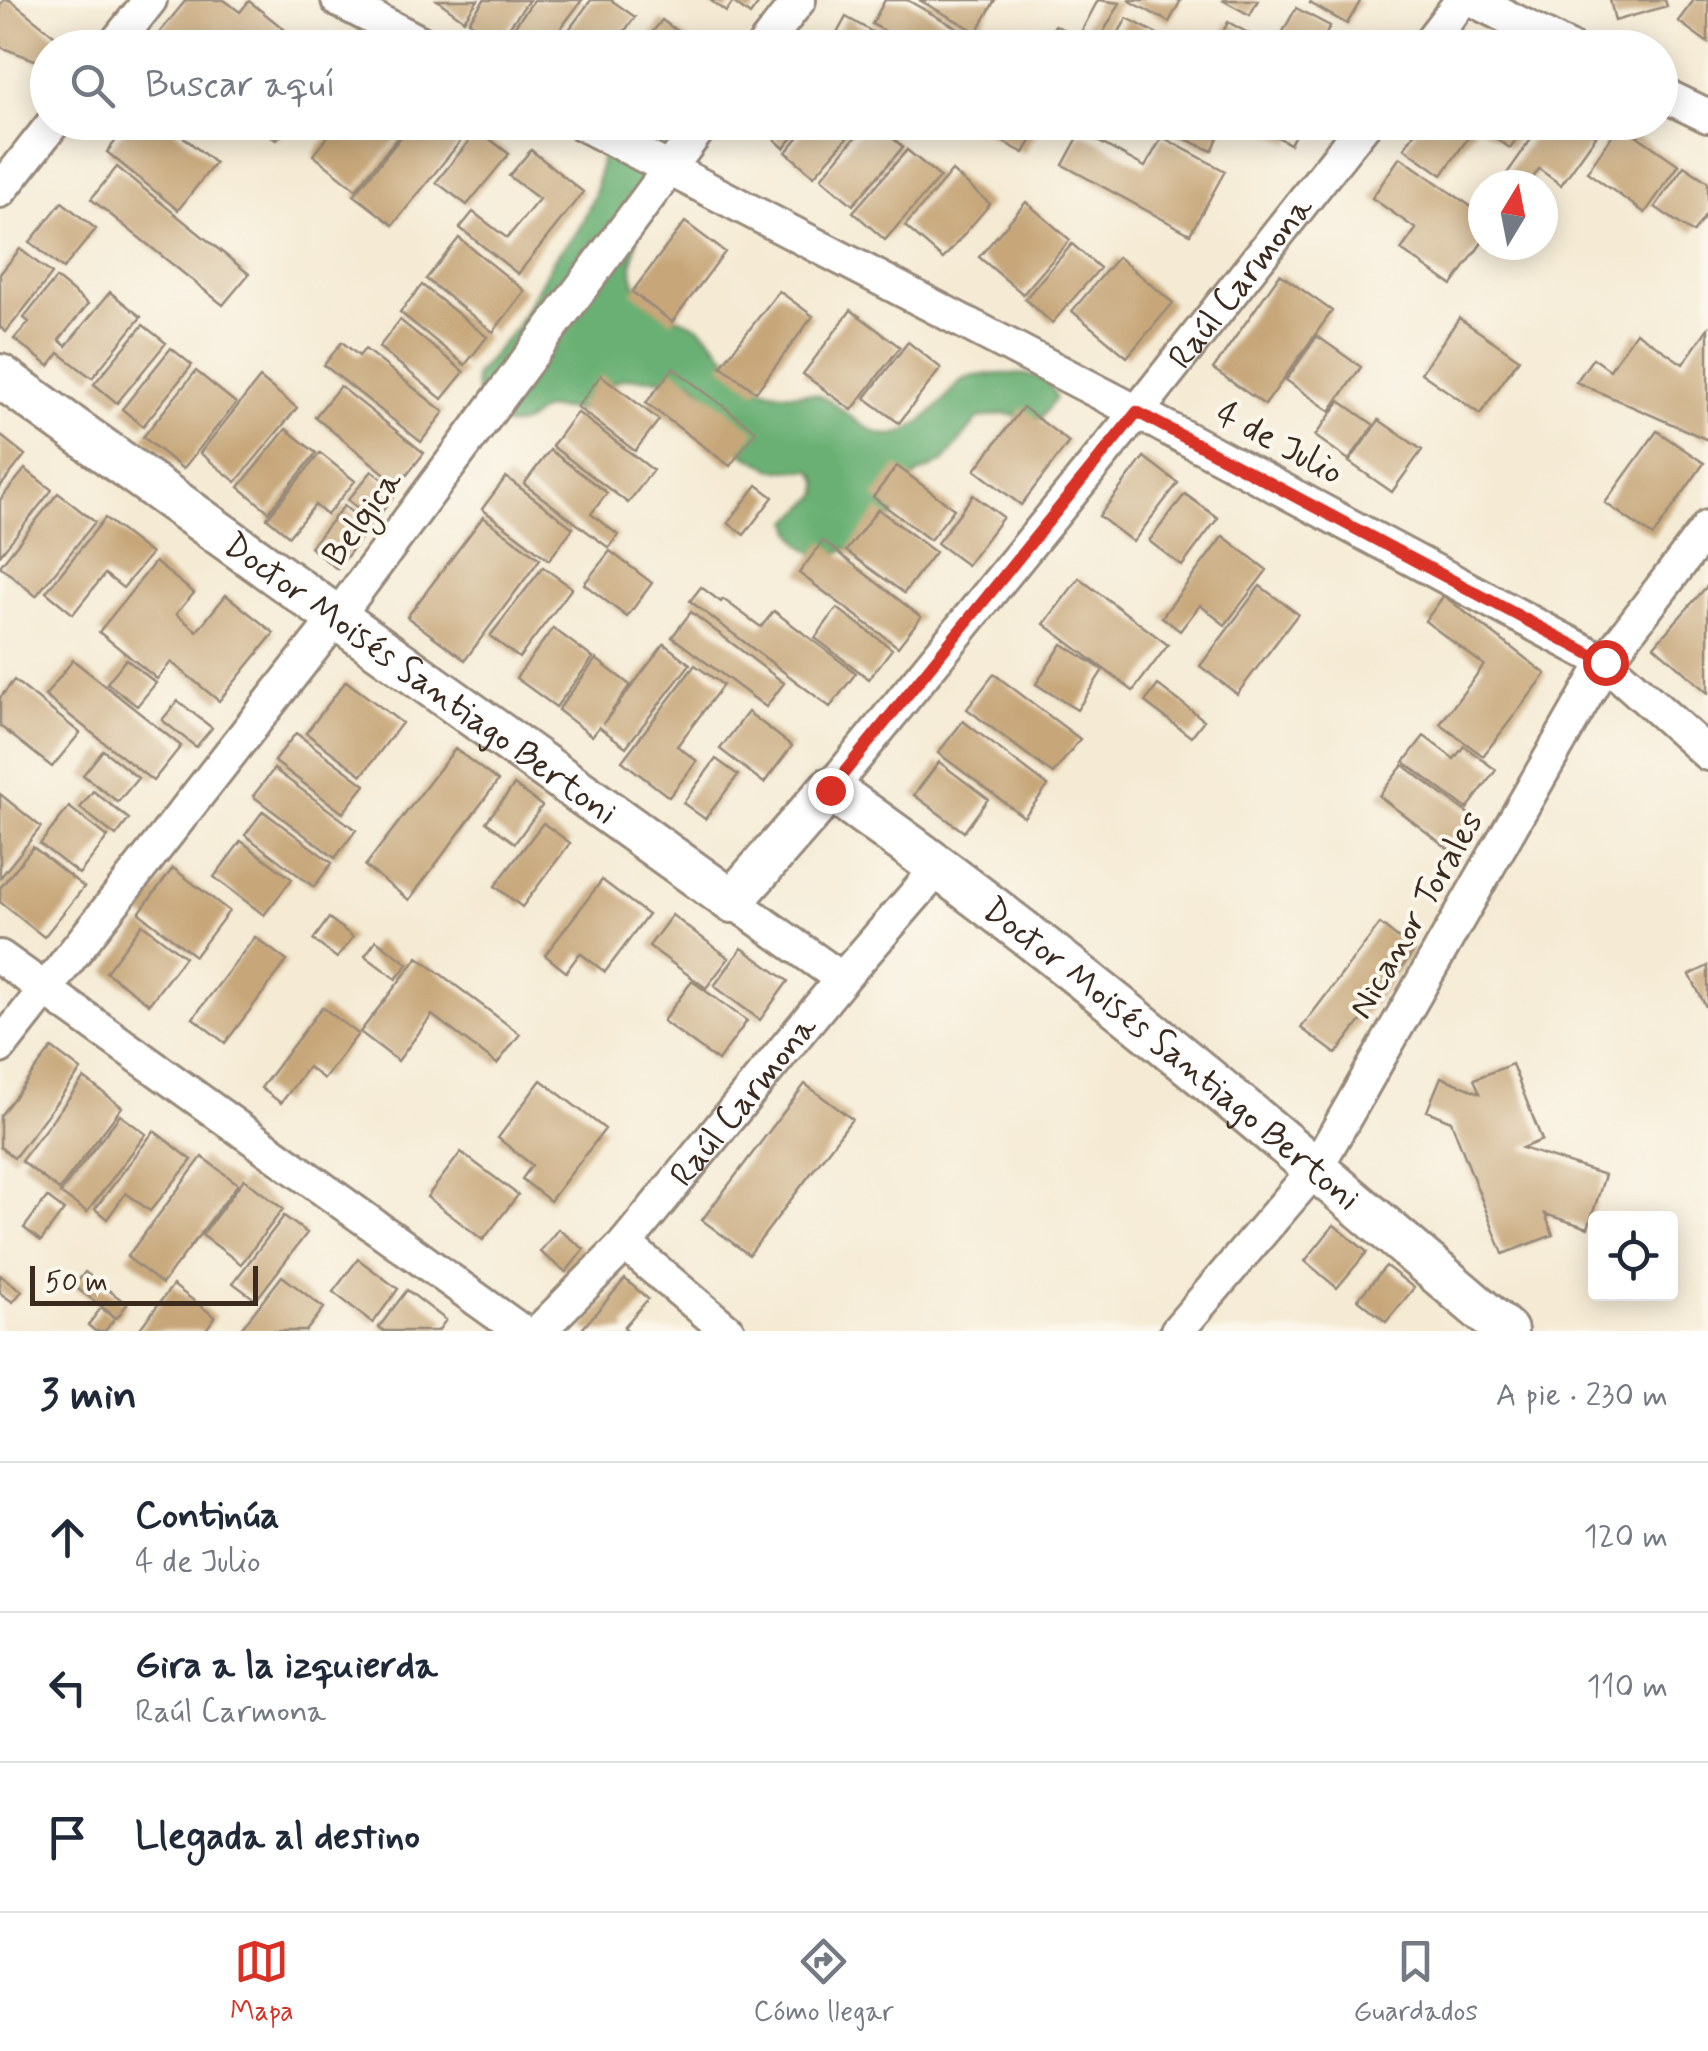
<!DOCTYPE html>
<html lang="es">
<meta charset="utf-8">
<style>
:root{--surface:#fff;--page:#f6f6f7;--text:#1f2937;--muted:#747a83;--line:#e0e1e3;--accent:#d93025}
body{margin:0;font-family:Mynerve,sans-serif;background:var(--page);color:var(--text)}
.controls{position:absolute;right:30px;bottom:30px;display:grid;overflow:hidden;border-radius:10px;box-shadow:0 5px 25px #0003}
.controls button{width:90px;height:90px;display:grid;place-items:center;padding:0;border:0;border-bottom:2px solid var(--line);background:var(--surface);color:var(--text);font:50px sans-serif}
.compass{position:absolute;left:1468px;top:170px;width:90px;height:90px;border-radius:50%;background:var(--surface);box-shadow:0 5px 25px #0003;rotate:10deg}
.scale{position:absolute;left:30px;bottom:25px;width:228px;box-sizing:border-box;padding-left:10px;border:5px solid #3b2a1e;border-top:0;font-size:28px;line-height:35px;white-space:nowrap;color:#3b2a1e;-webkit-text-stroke:8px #fbf7ec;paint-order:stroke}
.stop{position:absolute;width:30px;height:30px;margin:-22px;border:8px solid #d93025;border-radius:50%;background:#fff}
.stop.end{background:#d93025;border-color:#fff;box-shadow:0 2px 10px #0008}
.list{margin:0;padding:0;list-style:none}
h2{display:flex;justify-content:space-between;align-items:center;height:130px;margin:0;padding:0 40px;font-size:42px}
h2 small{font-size:32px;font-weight:400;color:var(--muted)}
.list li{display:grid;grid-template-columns:65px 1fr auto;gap:30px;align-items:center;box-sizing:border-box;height:150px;padding:0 40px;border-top:2px solid var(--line)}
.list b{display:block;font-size:38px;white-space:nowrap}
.list p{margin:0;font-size:32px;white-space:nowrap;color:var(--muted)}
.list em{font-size:32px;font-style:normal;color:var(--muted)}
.icon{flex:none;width:55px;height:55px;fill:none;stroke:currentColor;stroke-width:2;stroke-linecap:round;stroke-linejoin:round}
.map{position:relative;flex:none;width:1708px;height:1331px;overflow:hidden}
.search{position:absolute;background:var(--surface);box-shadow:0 5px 25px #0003;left:30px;right:30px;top:30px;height:110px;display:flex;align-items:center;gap:25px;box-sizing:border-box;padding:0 35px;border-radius:55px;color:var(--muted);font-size:38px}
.sheet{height:580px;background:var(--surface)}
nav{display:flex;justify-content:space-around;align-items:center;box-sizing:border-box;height:140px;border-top:2px solid var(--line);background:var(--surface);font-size:28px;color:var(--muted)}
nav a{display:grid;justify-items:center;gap:5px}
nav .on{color:var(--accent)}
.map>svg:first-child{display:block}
.forest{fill:#6bb075;stroke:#536d4a;stroke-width:2.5}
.building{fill:#c7a77a}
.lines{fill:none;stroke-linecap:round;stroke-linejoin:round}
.minor-casing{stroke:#988a7a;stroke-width:38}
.tertiary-casing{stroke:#988a7a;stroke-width:48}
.minor{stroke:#fff;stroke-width:32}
.tertiary{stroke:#fff;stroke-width:42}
.route{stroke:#d93025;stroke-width:12}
.labels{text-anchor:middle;stroke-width:8;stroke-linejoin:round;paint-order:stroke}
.street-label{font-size:35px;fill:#3b2a1e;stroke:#fbf7ec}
</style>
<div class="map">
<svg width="1708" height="1331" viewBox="0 0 1708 1331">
<rect width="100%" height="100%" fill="#fbf7ec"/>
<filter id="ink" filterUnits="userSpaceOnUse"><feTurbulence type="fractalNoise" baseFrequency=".01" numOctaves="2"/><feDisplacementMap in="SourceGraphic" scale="20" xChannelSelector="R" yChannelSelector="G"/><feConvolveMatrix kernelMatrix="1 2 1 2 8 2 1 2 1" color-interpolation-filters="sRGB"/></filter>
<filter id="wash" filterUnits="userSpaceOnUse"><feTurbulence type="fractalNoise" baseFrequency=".0048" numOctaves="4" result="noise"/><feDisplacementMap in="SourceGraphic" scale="40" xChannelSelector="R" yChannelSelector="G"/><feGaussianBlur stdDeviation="2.25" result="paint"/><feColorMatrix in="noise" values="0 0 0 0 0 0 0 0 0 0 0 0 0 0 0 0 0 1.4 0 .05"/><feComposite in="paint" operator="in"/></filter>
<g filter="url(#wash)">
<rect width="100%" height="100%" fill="#f5ebd5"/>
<path class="forest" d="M613,151l36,15 -17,100c0,12 4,24 13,34 12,15 39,16 54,27 22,17 33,45 59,59 26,13 48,2 66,12 21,10 40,36 65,37 21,0 44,-23 57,-37 4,-5 9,-14 15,-17 13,-9 69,-9 82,-2 8,5 10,11 13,19l-15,20 -39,-4 -24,5 -35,43 -25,12 -9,9 -16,33 -46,33 -24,8c-18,-7 -29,-16 -33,-36l29,-27v-13l-7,-11h-37l-32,-16 -14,-36 -37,-38 -65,-2 -13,4 -32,28c-12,1 -29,-4 -39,0 -7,2 -13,11 -20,13 -30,11 -48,-23 -48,-47l41,-49 38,-68 25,-30 16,-35 7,-39z"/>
<g id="blocks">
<path class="building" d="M4,0h6l55,44 -2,4h-15v17l-48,-18v-42z
M186,0h38l16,12 9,-11 46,37 -7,10h-141z
M437,0h41l-14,20z
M484,0h45l-31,42 -29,-21z
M534,0h48l-36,48h-15l-21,-16z
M591,0h20l24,17 -23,31h-38l-12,-9z
M710,0h51l-11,15 -17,-13 -7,10z
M885,0h22l86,48h-77l-44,-24z
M919,0h76l-18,32z
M1098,0l22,3 -23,40 -17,-9z
M1128,0h53l-12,22z
M1222,0h36l-8,15z
M1312,0h49l-14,24 -37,-21z
M1610,0h55l2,6 -52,15z
M1694,0h14v43l-30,-22z
M1296,8l34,18 -11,22h-45z
M846,17l55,31h-72z
M1127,18l36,19 -6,11h-26l-16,-9z
M662,20l38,28h-60z
M1228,22l42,23 -2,3h-53z
M1055,25l34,18 -3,5h-44z
M130,122h35l50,41 -37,47 -71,-58z
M254,122h36l-14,18z
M339,122h71l-54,67 -43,-34z
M413,122h44l11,10 -75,93 -39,-30z
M755,122h51l-22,26z
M811,122l47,3 -44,51 -28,-24z
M868,122h7l28,25 -50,58 -32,-27z
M983,122h43l12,7 -14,24 -45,-24z
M1148,122h77l-13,29z
M1251,122h51l-12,22z
M1422,122h45l8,6 -33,47 -38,-27z
M1481,122h47l-18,26 -32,-22z
M1543,122h33l20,14 -35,49 -22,-16 -11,16h-29z
M1620,124l59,41 -34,48 -58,-41z
M478,130l31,24 -42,51 -31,-23z
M1081,132l64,35 17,-30 63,34 -35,63 -127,-69z
M531,150l52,42 -65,82 -58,-46 13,-16 34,26 32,-39 -30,-23z
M907,150l33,27 -55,63 -32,-28z
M1400,157l83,58v26l-31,44 -51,-35 15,-21 -44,-31z
M1684,166l24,16v30l-15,21 -38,-26z
M117,167l132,107 -26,31 -132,-106z
M952,171l38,33 -47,55 -38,-33z
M62,202l34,27 -33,40 -33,-27z
M1026,202l44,38 -47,54 -44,-37z
M685,222l40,30 -53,70 -40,-30z
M459,238l66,53 -32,41 -67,-53z
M1072,244l28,24 -48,55 -27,-24z
M20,249l32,25 -46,58 -6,-5v-53z
M1118,257l55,46 -46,54 -55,-46z
M1280,274l52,37 -67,94 -52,-36z
M56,278l32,26 -29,36 7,6 44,-54 31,25 -49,61 -33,-25 -10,13 -35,-27 15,-17 -5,-4z
M422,285l65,52 -22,28 -65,-53z
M779,291l34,25 -57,76 -35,-26z
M851,310l49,37 -48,63 -49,-36z
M1459,318l60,41 -39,55 -59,-41z
M400,320l64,52 -22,27 -63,-52z
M143,325l23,18 -49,60 -23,-19z
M1708,328v112l-132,-58 17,-24 17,12 26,-38 47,32z
M1317,336l44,31 -31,44 -44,-31z
M342,342l17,14 6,-7 79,63 -23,30 -97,-77z
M908,342l33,26 -42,55 -34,-25z
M171,348l21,17 -49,61 -21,-17z
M673,368l83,63 -26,35 -84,-63z
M196,371l40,32 -53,66 -40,-32z
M601,375l58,45 -24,31 -58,-44z
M260,378l37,30 -61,74 -36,-29z
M340,386l84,67 -25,32 -84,-68z
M1340,401l34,24 -25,35 -34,-24z
M1023,407l46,35 -48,63 -46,-35z
M577,412l76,58 -25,33 -76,-57z
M1379,420l43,30 -30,42 -43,-30z
M286,429l30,24 -47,59 -30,-25z
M1657,431l47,32 -51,73 -48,-33z
M0,435l25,20 -25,32z
M550,450l57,43 -16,21 27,21 -9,13 -85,-64z
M320,453l35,28 -28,34 -12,-10 -26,31 -22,-18z
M1144,457l34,26 -45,59 -34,-26z
M897,466l57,43 -24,31 -57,-43z
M25,469l27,21 -52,65v-55z
M372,471l26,21 -24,29 -26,-21z
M506,477l67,51 -24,32 -67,-51z
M757,485l16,12 -29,38 -16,-12z
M58,493l37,29 -59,74 -36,-30z
M1185,494l33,24 -36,48 -33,-25z
M973,495l30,22 -36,48 -30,-22z
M344,506l26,21 -33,42 -27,-22z
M878,509l57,43 -31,41 -58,-42z
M483,517l57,42 -75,101 -58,-43z
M105,518l46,36 -28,34 -18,-14 -32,40 -27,-22z
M1223,536l44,34 -42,55 -25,-20 -20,26 -18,-14z
M823,541l98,76 -23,30 -99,-74z
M610,551l42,32 -25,34 -43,-33z
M155,562l39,31 -18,21 21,17 29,-36 48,38 -55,68 -48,-39 -14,17 -58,-47z
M543,567l29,21 -53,70 -29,-22z
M1079,578l89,67 -35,46 -89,-67z
M1708,585v108l-54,-47z
M1260,586l38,28 -61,80 -37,-28z
M701,587l20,15 2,-3 38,28 13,-16 82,62 -26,34 -140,-106z
M1444,596l102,78 -63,82 -43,-32 44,-59 -59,-44z
M837,608l55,41 -23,30 -54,-41z
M691,612l93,71 -18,24 -94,-70z
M553,628l40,30 -37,49 -40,-29z
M664,644l26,20 -64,83 -27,-20 -7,9 -34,-26 38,-51 34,26 -27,39z
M1062,644l41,26 -26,40 -41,-26z
M126,659l30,24 -19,23 -30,-23z
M73,660l108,86 -28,35 -108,-85z
M695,665l28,20 -46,61 20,15 -28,36 -47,-36z
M994,674l86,65 -27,35 -86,-65z
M14,680l66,53 -28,34 -52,-41v-28z
M346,681l56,42 -40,52 -56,-42z
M1158,685l46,35 -13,17 -46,-35z
M178,701l34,27 -16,19 -34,-27z
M748,712l44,34 -28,37 -44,-34z
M963,721l85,65 -24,31 -86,-64z
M296,733l69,52 -22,28 -69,-52z
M1424,736l30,23 10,-13 32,24 -29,39 -63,-47z
M455,749l43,32 -89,119 -44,-34z
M103,750l35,28 -20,24 -35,-27z
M716,759l22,16 -33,44 -22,-16z
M939,762l49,37 -24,33 -50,-37z
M1403,765l75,56 -24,32 -75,-57z
M274,769l82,61 -21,28 -82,-62z
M514,785l28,21 -27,37 -29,-21z
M93,791l36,28 -13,17 -36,-28z
M0,794l41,33 -41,51z
M69,807l39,30 -29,37 -39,-30z
M263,811l69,52 -18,24 -69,-52z
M543,823l27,20 -48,64 -27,-21z
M241,841l51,38 -28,36 -50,-38z
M33,847l51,40 -40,50 -44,-35v-14z
M173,868l56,43 -34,45 -56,-43z
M602,880l46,35 -43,57 -25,-19 -14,19 -21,-17z
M672,915l57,43 -23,30 -57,-42z
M329,918l24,19 -16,21 -24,-18z
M142,924l43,33 -36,47 -43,-32z
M1380,924l34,27 -78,103 -35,-26z
M255,937l32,24 -62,82 -32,-25z
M376,940l32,24 -12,15 -31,-23z
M742,948l46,33 -28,39 -46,-34z
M418,957l102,77 -23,30 -65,-49 -34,46 -38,-29z
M1708,966v45l-18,-36z
M692,981l55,40 -29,40 -55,-40z
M322,1007l36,27 -34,45 -16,-12 -27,36 -20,-15z
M52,1048l29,22 -67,88 -14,-11v-31z
M1512,1064l30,76 -20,8 83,27 -17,53 -43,-14 8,21 -50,19 -52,-133 -24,-10 14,-34 39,16 -6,-14z
M84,1078l38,29 -63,83 -38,-29z
M541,1080l64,49 -55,72 -28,-22 10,-14 -34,-27z
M805,1084l47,35 -103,136 -47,-35z
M120,1115l26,19 -59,78 -27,-19z
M154,1131l38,29 -42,51 -24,-18 -19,26 -12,-10z
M461,1152l57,43 -35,45 -56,-43z
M202,1157l36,27 -76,100 -35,-27z
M244,1179l39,30 -42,55 -39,-29z
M47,1197l17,13 -23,31 -17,-13z
M284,1216l23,17 -51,67 -23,-17z
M1334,1225l33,27 -30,36 -32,-27z
M558,1229l26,20 -18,23 -26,-20z
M358,1259l40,30 -25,34 -40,-31z
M1386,1266l28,22 -28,34 -28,-23z
M85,1272l42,32 -10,14 -43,-32z
M0,1275l22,16 -9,11 -13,-9z
M282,1276l42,32 -18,23h-63l-2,-2z
M625,1279l23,20 -24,28 4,4h-41l-4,-3z
M173,1285l42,32 -10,14h-67z
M407,1290l39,30 -8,11h-54l-5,-4z
M101,1308l14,10 -10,13h-10l-7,-6z"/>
</g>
</g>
<g filter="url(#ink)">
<use href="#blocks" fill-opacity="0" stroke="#988a7a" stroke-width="2.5"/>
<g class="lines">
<g class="minor-casing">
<g id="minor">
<path d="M338,0l93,48"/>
<path d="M1473,0l96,48"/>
<path d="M112,48l38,-48"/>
<path d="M762,48l37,-48"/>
<path d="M1425,48l37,-48"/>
<path d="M1660,93l48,23"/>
<path d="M579,122l558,290 468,250 103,92"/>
<path d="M0,191l54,-69"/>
<path id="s1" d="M830,789l307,-377 229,-290"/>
<path d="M732,901l110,78"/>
<path d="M0,957l521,374"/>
<path d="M0,1047l337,-430 367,-495"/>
<path d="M625,1244l103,87"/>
<path id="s2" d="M539,1331l86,-87 217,-265 98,-113"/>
<path d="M1177,1331l139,-163 289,-506 103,-135"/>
</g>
</g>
<g class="tertiary-casing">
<g id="tertiary">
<path id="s3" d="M0,376l732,525 98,-112c237,166 457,355 676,542"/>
</g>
</g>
<use href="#minor" class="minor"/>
<use href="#tertiary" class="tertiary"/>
</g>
</g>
<g class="lines" filter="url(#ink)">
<path class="route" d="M830,790l307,-378 468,250"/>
</g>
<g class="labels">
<g class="street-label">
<text dy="12" stroke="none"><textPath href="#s1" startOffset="652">Raúl Carmona</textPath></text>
<text transform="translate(1280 442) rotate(28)" y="12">4 de Julio</text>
<text transform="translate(361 517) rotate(-54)" y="12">Belgica</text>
<text dy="12" stroke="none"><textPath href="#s3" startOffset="518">Doctor Moisés Santiago Bertoni</textPath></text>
<text transform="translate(1415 914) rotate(-60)" y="12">Nicanor Torales</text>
<text dy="12" stroke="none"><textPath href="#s3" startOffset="1482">Doctor Moisés Santiago Bertoni</textPath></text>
<text dy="12" stroke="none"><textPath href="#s2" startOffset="308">Raúl Carmona</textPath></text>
</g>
</g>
</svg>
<div class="controls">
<button><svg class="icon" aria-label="locate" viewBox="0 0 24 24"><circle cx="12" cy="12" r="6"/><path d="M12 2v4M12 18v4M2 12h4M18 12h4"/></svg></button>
</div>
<svg class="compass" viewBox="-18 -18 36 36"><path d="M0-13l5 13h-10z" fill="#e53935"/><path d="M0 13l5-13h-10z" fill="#747a83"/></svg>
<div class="scale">50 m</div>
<div class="stop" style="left:1605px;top:662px"></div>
<div class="stop end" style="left:830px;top:790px"></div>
<div class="search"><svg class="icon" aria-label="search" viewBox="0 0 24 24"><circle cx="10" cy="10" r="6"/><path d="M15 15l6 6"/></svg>Buscar aquí</div>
</div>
<section class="sheet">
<h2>3 min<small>A pie · 230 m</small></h2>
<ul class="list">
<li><svg class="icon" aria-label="ahead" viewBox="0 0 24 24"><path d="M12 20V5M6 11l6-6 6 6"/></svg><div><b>Continúa</b><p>4 de Julio</p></div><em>120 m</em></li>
<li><svg class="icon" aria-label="left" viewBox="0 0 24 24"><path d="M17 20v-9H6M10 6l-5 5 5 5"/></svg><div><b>Gira a la izquierda</b><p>Raúl Carmona</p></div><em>110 m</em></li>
<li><svg class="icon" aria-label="arrive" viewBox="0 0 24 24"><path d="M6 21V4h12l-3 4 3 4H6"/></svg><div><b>Llegada al destino</b></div></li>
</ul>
</section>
<nav>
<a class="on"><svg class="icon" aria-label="map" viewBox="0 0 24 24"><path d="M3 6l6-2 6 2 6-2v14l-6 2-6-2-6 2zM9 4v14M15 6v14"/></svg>Mapa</a>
<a><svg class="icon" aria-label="directions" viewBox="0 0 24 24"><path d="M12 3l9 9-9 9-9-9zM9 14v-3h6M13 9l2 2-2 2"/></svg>Cómo llegar</a>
<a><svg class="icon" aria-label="saved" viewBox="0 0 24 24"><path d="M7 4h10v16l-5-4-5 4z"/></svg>Guardados</a>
</nav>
